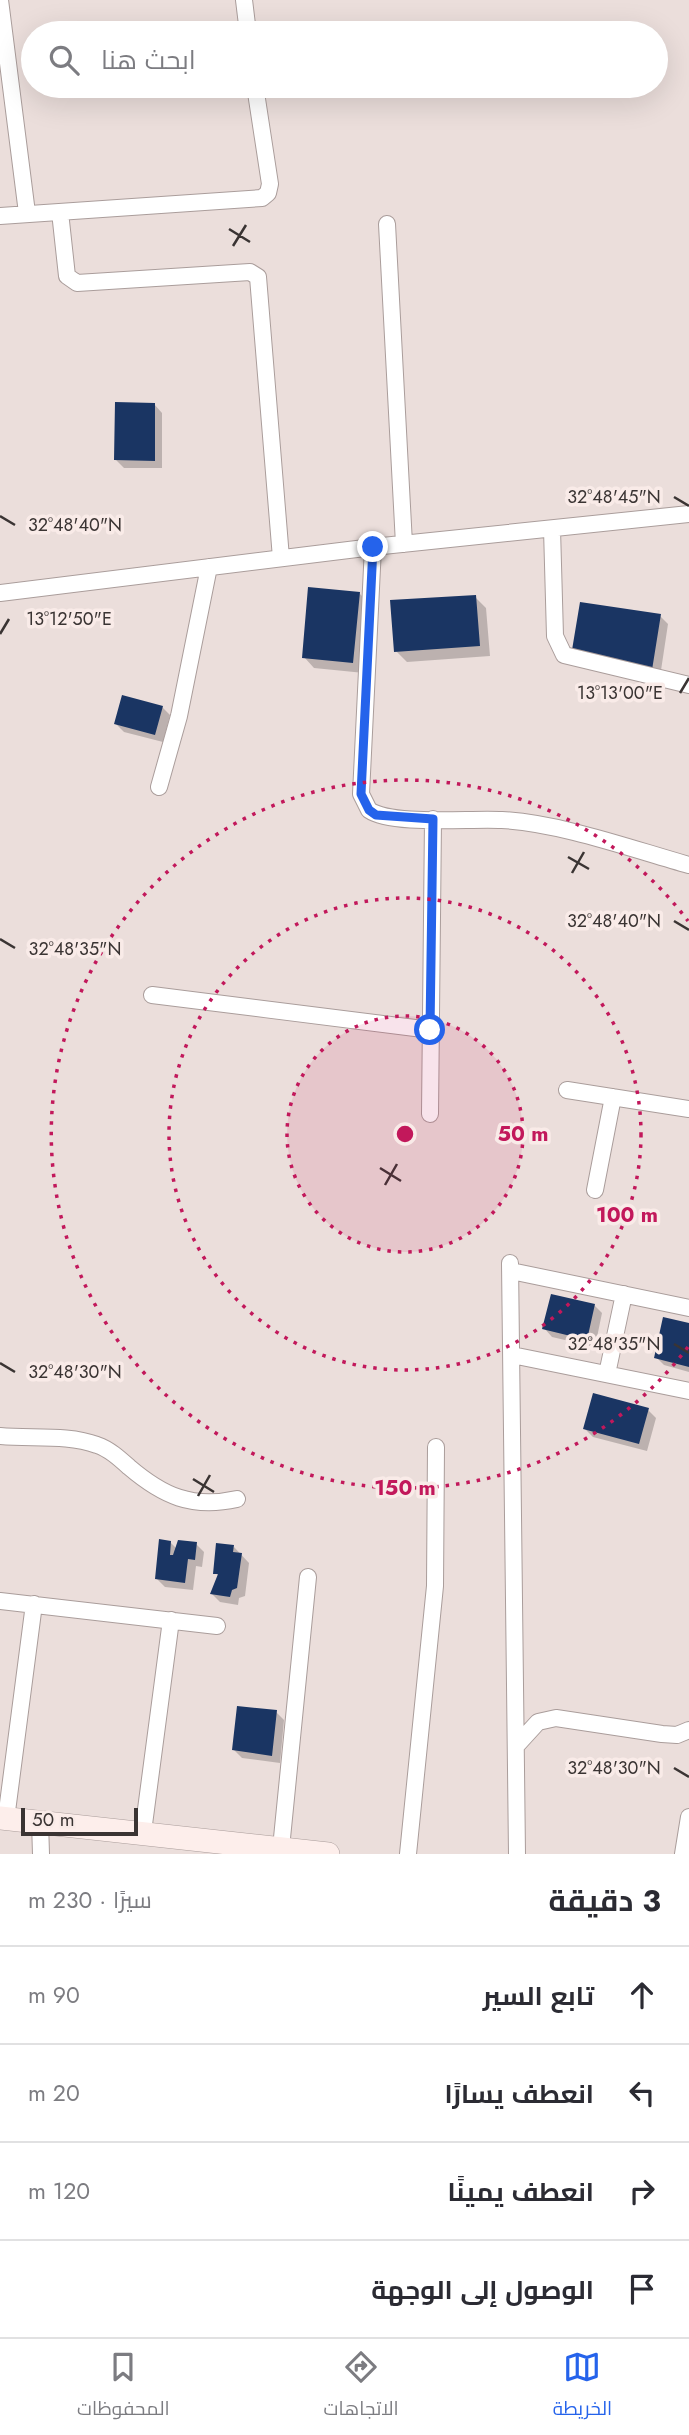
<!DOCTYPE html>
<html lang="ar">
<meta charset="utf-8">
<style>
:root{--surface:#fff;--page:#f2f2f3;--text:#2b2b33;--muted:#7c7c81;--line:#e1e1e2;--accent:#2563eb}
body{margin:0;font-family:Jost,Cairo,sans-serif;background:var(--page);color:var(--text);direction:rtl}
.scale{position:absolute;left:21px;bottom:18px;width:117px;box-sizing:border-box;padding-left:7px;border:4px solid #3a3433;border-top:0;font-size:19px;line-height:24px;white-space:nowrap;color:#3a3433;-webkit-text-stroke:5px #f9ebe8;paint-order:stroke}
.stop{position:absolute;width:21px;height:21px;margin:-16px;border:5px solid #2563eb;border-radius:50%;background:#fff}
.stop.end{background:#2563eb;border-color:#fff;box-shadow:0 2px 7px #0008}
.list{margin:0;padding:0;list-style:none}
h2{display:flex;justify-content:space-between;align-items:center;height:91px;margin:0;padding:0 28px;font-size:30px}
h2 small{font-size:23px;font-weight:400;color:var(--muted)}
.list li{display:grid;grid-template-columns:46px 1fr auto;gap:21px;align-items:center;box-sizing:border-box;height:98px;padding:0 28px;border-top:2px solid var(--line)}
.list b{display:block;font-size:26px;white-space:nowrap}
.list em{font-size:23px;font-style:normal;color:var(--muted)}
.icon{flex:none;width:38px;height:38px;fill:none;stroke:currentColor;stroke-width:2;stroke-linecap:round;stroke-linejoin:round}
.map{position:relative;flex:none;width:689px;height:1854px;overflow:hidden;direction:ltr}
.search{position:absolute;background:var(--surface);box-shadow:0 7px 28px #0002;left:21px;right:21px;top:21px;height:77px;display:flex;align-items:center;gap:18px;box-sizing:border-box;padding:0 24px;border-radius:38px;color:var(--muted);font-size:26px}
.sheet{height:483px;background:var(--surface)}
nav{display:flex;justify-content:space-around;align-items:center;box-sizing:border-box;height:98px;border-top:2px solid var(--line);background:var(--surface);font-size:19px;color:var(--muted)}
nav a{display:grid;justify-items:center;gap:4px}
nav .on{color:var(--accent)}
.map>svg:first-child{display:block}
.shadow{fill:#0003}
.building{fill:#1a3563}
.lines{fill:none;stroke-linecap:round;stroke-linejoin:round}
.street-casing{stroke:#aa9d9b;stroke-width:18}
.secondary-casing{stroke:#aa9d9b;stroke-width:24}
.street{stroke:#fff;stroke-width:16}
.secondary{stroke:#fdeeeb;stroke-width:23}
.route{stroke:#2563eb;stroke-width:9}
.ticks{fill:none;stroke:#3a3433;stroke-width:2.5}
.ring{fill:none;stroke:#c2185b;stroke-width:3.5;stroke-dasharray:3.5 7}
.ticks-label{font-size:18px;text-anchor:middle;fill:#3a3433;stroke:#f9ebe8;stroke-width:7;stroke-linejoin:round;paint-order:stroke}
.centre{fill:#c2185b;stroke:#f9ebe8;stroke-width:3.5}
.ring-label{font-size:21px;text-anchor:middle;font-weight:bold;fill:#c2185b;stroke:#f9ebe8;stroke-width:7;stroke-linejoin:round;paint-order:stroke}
</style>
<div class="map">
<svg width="689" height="1854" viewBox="0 0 689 1854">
<rect width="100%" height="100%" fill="#ebdedb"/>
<path class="shadow" d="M154,404l8,9v55h-38l-8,-8z
M359,593l11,11 -6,69 -50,-5 -10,-11z
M475,597l11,11 4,48 -83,6 -11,-11z
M660,616l8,8 -8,53 -79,-14z
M162,707l8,8 -7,27 -39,-10 -8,-8z
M594,1305l8,8 -7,34 -43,-10 -8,-9z
M689,1325v47l-25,-7 -8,-8z
M648,1410l8,8 -9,33 -54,-14 -8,-8z
M170,1542l7,7 19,-5 8,8 -2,15 -6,-1 -3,24 -28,-3 -9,-9z
M234,1547l15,16 -4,33 -6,2 -1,7 -18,-3 -8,-8 7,-18 -4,-3z
M276,1712l8,8 -4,43 -38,-5 -8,-8z"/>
<path class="building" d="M115,402l40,1v58l-41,-1z
M308,587l52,5 -7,71 -51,-5z
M476,595l4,51 -86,6 -4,-52z
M580,602l81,12 -9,56 -81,-14z
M122,695l41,11 -8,29 -41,-11z
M551,1294l44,10 -8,36 -45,-11z
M663,1317l26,6v44l-35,-9z
M593,1393l56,15 -10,36 -56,-15z
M159,1539l12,2 -1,14h3l5,-15 19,2 -2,18 -7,-1 -3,24 -30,-4z
M216,1543l18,2 -1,7 9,1 -5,35 -5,2 -2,7 -20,-3 8,-20h-5z
M237,1706l40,4 -5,46 -40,-6z"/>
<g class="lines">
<g class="street-casing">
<path id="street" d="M0,0l27,213
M244,0l4,33
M60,212l7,64 10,7 173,-11 8,5 23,281
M0,216l262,-18 6,-5 2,-9 -15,-98
M387,224l17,320
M552,529l3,107 9,19 125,30
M373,547l-12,247 8,16c23,16 102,8 133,10 58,3 130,29 187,45
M0,593l373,-46 316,-33
M159,787l20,-71 30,-149
M152,995l279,35
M567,1090l122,19
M430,1114l3,-295
M595,1190l18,-93
M510,1263l7,591
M511,1271l178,37
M512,1355l177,36
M607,1374l17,-80
M0,1436c31,3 68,-2 97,9 12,4 22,13 32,22 34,29 63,42 108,32
M0,1601l217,25
M517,1745l21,-23 18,-4 106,16 15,1 12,-5
M6,1819l28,-215
M40,1822l1,32
M143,1832l28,-212
M281,1848l27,-271
M408,1854l27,-268 1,-139
M683,1854l6,-37"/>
</g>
<g class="secondary-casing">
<path id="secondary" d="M0,1818l328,36"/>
</g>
<use href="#street" class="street"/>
<use href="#secondary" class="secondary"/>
</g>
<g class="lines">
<path class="route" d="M373,547l-12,247 8,16 7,5 57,4 -3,211"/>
</g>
<path class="ticks" d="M229,229l21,13M233,246l13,-21M674,497l15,9M0,516l15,9M0,634l9,-15M680,693l9,-15M568,857l21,12M572,873l12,-21M674,921l15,9M0,939l15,9M380,1168l21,13M385,1185l12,-21M674,1344l15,9M0,1363l15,9M193,1479l21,13M198,1496l12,-21M674,1768l15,9"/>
<circle cx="405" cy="1134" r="118" fill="#c2185b" fill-opacity=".12"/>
<g class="ring">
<circle cx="405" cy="1134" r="118"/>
<circle cx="405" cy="1134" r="236"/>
<path d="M688 1347A354 354 0 1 1 688 921"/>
</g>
<g class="ticks-label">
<text x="614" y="503">32°48'45"N</text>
<text x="75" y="531">32°48'40"N</text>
<text x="69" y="625">13°12'50"E</text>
<text x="620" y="699">13°13'00"E</text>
<text x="614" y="927">32°48'40"N</text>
<text x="75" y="955">32°48'35"N</text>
<text x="614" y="1350">32°48'35"N</text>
<text x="75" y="1378">32°48'30"N</text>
<text x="614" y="1774">32°48'30"N</text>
</g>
<circle cx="405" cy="1134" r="10" class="centre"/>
<g class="ring-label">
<text x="523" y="1141">50 m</text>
<text x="627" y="1222">100 m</text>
<text x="405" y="1495">150 m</text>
</g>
</svg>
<div class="scale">50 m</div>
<div class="stop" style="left:430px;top:1030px"></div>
<div class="stop end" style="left:373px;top:547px"></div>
<div class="search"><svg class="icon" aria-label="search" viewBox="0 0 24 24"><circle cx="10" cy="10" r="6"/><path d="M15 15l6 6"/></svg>ابحث هنا</div>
</div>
<section class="sheet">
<h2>3 دقيقة<small>سيرًا · 230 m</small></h2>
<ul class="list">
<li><svg class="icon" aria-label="ahead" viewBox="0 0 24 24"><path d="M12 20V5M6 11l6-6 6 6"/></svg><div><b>تابع السير</b></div><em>90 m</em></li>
<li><svg class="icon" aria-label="left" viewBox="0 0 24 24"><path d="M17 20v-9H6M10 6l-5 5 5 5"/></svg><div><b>انعطف يسارًا</b></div><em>20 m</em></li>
<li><svg class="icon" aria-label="right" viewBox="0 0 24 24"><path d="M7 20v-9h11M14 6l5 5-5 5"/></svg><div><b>انعطف يمينًا</b></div><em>120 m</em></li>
<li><svg class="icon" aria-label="arrive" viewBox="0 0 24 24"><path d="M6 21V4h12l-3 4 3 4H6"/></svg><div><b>الوصول إلى الوجهة</b></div></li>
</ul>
</section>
<nav>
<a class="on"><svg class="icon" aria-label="map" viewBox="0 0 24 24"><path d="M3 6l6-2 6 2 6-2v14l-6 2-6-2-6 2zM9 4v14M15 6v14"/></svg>الخريطة</a>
<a><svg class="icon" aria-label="directions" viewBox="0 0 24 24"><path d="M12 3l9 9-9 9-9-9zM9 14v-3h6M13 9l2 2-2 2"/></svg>الاتجاهات</a>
<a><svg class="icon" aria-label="saved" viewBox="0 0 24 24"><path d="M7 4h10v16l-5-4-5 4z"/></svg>المحفوظات</a>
</nav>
